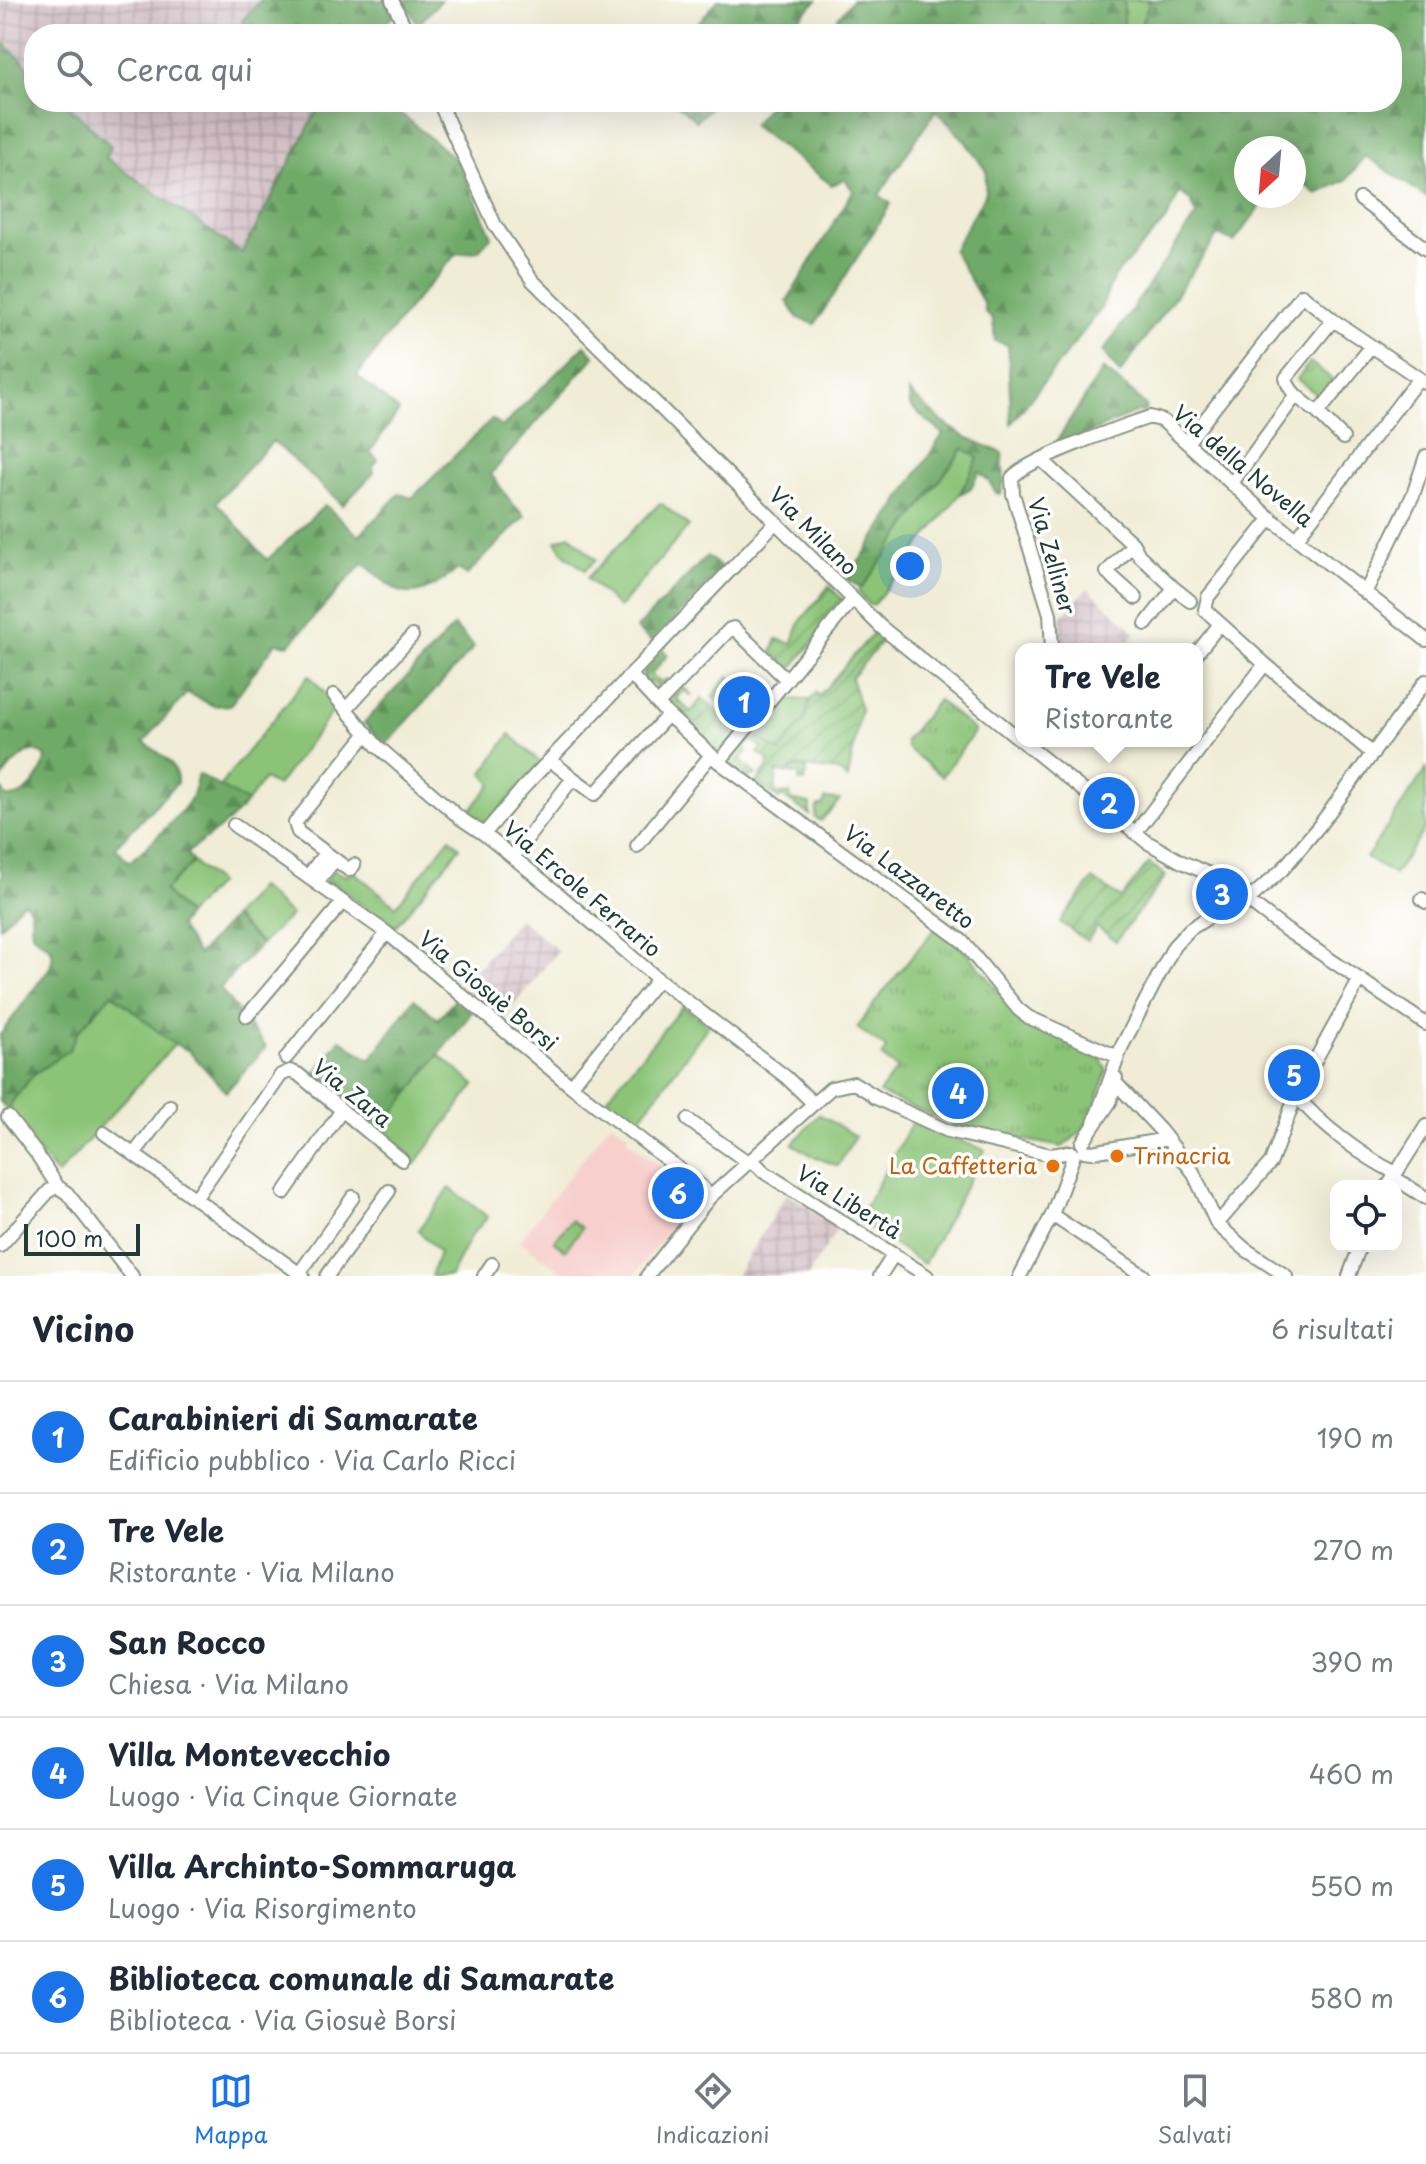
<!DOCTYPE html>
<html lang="it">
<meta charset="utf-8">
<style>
:root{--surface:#fff;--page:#f6f6f7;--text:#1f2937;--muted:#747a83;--line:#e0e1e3;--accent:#1a73e8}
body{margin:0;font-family:"Playpen Sans",sans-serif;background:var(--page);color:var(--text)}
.controls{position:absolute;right:24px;bottom:24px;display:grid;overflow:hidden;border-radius:16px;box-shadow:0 8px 32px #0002}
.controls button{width:72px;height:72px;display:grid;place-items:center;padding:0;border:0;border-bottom:2px solid var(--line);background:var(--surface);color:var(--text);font:40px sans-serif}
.compass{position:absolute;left:1234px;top:136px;width:72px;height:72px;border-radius:50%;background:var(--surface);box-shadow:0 8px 32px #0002;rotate:206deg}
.scale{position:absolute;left:24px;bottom:20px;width:116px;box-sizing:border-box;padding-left:8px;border:4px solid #1f3d34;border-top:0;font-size:22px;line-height:28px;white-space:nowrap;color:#1f3d34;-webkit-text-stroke:6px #fff;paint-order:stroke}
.you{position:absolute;left:910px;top:566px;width:28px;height:28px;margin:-20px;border:6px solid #fff;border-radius:50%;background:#1a73e8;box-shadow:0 0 0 12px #1a73e833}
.badge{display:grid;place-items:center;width:52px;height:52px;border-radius:50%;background:var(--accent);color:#fff;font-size:26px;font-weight:700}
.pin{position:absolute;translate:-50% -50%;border:4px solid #fff;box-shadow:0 2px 8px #0006}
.popup{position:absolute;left:1015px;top:643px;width:188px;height:104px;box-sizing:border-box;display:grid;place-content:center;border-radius:16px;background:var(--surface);filter:drop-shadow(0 2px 6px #0005);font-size:26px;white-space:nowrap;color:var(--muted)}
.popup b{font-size:30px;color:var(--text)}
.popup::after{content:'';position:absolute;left:50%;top:100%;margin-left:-16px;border:16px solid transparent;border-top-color:var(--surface)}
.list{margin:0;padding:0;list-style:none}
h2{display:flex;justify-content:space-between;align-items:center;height:104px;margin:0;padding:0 32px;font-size:34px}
h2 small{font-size:26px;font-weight:400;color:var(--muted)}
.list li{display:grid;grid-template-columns:52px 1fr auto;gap:24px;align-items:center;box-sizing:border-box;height:112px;padding:0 32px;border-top:2px solid var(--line)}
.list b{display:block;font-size:30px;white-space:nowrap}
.list p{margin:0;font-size:26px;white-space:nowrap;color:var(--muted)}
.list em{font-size:26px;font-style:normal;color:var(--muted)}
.icon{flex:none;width:44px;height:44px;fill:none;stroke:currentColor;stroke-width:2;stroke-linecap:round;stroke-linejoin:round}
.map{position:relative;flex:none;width:1426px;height:1276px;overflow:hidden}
.search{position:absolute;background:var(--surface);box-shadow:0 8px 32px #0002;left:24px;right:24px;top:24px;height:88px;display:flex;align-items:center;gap:20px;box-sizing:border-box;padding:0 28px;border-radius:32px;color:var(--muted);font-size:30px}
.sheet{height:776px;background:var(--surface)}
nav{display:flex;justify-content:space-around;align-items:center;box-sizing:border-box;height:112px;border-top:2px solid var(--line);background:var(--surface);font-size:22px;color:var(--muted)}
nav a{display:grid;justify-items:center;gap:4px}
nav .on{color:var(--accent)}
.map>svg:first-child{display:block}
.built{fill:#f7d0ce}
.industrial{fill:url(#industrial-grid)}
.grass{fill:#8bc477;stroke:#558056;stroke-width:2}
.forest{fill:url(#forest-firs);stroke:#48744e;stroke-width:2}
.park{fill:url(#park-tufts);stroke:#558056;stroke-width:2}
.garden{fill:url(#garden-furrows);stroke:#558056;stroke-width:2}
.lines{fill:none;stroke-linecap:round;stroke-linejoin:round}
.minor-casing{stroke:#889484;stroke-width:16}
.minor{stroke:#fff;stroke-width:12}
.food-dot{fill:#e8710a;stroke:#fff;stroke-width:3}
.labels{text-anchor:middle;stroke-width:7;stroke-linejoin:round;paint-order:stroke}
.street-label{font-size:22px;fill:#1f3d34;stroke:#fff}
.food-label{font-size:22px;fill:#c56008;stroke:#fff;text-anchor:start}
</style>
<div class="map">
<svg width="1426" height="1276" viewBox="0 0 1426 1276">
<defs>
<pattern id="industrial-grid" width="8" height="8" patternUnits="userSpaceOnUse" patternTransform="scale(2)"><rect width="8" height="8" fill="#d2bec4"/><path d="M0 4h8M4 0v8" fill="none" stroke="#aa9ca0"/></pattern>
<pattern id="forest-firs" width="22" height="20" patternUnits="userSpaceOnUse" patternTransform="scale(2)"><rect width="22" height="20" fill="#70aa68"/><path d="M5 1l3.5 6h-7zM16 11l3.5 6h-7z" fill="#5b8c56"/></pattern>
<pattern id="park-tufts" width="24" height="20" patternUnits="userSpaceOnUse" patternTransform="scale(2)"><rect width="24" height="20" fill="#8bc477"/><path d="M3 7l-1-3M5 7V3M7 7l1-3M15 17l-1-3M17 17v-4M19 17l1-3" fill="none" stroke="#71a062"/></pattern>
<pattern id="garden-furrows" width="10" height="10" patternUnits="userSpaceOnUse" patternTransform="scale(2)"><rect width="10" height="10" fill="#8bc477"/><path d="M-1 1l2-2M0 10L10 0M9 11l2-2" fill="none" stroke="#71a062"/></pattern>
</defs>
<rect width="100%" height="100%" fill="#fff"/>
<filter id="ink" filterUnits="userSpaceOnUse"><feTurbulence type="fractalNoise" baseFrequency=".0125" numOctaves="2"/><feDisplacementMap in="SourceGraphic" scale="16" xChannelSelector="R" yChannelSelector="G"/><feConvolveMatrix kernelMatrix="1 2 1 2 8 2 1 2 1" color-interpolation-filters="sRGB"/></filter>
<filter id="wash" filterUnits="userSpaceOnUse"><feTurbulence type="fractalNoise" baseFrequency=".006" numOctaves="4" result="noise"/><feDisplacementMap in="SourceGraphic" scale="32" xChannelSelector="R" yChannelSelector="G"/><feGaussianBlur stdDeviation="1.8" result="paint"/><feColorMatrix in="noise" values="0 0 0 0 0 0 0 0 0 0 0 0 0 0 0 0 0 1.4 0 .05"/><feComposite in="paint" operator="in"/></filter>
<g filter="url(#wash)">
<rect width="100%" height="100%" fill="#f0ecd5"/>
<path class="built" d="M611,1122l18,13 -3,4 57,44 4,-5 12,12 -1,8 -20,29 -5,-3 -39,52h-65l-50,-35z"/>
<path class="industrial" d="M0,0h261l-19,21 14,13h-222v38l-34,-32z
M65,102h257l-80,151 -136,-95z
M1088,588l48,45 -13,16h-51l-6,-5 -8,5 -2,-26z
M519,918l39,33 -58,71 -39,-35z
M787,1193l52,33 -31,50h-72z"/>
<path class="grass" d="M1124,0h26l-10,27 -12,2 -4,-3z
M964,448l14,10 -18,36 -86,110 -5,1 -11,-14z
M662,504l27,22 -70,82 -32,-30 71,-73z
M570,535l26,25 -11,10 -19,-14 -10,-15z
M309,675l27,32 -59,79 -13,-7 -17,23 -28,-15z
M782,691l8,8 20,1 -6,21 -25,31 -32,-20z
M510,734l31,29 -57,63 -17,-12 25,-30 -9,-11z
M1426,769l-1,60 -31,46 -28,-17z
M450,838l10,9 -68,84 -27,-19 2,-4 -36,-26 -3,4 -4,-3 9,-13 13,6 8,-4 42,34z
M193,862l25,21 -31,32 -23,-24z
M259,887l32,28 -30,29 -28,-27z
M111,993l64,51 -118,131 -49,-63 5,-12 21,-26 35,-24 8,-17z
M683,1006l25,20 -73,99 -32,-23z
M439,1055l36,30 -60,79 -37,-31z
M819,1114l36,22 -17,30 -23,-9 -22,-13z
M912,1123l73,27 -61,114 -67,-43z
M450,1188l38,29 -17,18 -21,41h-19l8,-24 -21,-22z
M571,1220l11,8 -17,22 -11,-9z"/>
<path class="forest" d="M261,0h124l8,16 -16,18h-121l-14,-13z
M404,0h37l-23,25z
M718,0h99l-33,34h-96z
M852,0h272v26l4,3 12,-2 10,-27h276v197l-60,-41 -20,24 -29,14 -23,-17v-29h-48v48h22l-34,46 -16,-7 -98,139 -17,-22 93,-137 -5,-14 -11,-9 -15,29 -50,55 -16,36 -88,112 -3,-79 -13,-4 -2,-21 -8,-8 -1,-8 -31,-54 32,-55 1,-24 -21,-30 -29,-31 -57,85 12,9 -76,120 -17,-6 -11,-17 66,-110 -8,-12 -13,6 -80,-60 19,-23h621v-68h-567z
M0,40l34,32v30h31l46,44 -5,12 136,95 80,-151h39l10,8 10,-8h6l71,59 34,75 -14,15 -22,3 -42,48 -57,74 42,35 -29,41 8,8 -5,6 1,7 -31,32 -70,-64 -57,61 51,58 58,-55 34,31 40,-42 13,4 80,-79 10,8 83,-82 10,11 -104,118 20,28 14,14 -58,59 -9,-6c-13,11 -41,31 -59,22 -13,-6 -25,-19 -36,-28l-74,82 -13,-2 -46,62 -16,1 -27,-13 -43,49c15,12 34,20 33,41l-62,64 14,15c14,-11 61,-55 65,-70 2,-7 1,-11 4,-18l49,28c-16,21 -39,34 -60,51l6,9 -29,29 23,24 -8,11 19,29 35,-38 28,27 -41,44 46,59 -40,45 -37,-41 -20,-10 -57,-48 -35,40 -8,17 -35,24 -21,26 -5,12 -8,-11v-66l50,-68c8,-23 -5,-20 -18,-34 -2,-11 3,-26 -9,-31l-23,25v-47l3,-5 -3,-7v-83l6,12c21,2 36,-21 40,-40l-11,-7c-17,6 -27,17 -35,33z
M674,102h42l-20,19z
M1103,369l29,23 14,15 -1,5h-8l-86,38z
M909,392l35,31 22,14 36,16 2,28 -3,13 -5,-1 -8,-13 -9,-8 -8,16 -11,6 18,-36 -15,-10 -101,140 -15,-8 96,-146 -33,-28z
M707,556l15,12 -69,75 -17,-14z
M454,626l20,21 -89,99 -21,-23z
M456,998l16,14 -94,121 -67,-55 29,-39 30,21 44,-61 24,20z"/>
<path class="park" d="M1310,362l23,18 -13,17 -23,-18z
M938,700l37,31 -33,45 -35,-28 -2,-7z
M936,927l28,22 61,73 73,31 9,17 -14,42 -11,19 -20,16 -101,-19 -82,-35 18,-24 -15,-12 4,-9 -29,-20 19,-27z"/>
<path class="garden" d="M829,586l14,14 -1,6 -51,63 -19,-17 5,-13 15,5 8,-22z
M874,632l9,8 -32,38 10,31 -13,70 -10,-8 -42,-5 -6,3 -1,3 6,-4 12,1 -2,13 -6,-1v-7l-22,-2 -2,22 15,-1 1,7 19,4v11l-28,-19 -3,3 -23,-16 11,-15 2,-8 -11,-7 4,-5 -10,-8 -8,9 3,3 -7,8 16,14 -8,4 -17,-13 -1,-6 21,-27 28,20 25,-31 6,-21 6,-7 3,3z
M663,650l5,5 -17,19 10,9 5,-4 7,4 -15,13 -4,-4 4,-4 -8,-7 -4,3 -2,-2 -1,-9z
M729,676l15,12 -12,14 -10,-8 -6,6 -4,-3z
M681,685l11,10 -1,1 -7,-6 -8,8 15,14 11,-14 37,34 -20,21 -30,-27 3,-5 -10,-10 -3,4 -12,-11z
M825,799l15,1 -19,21 -6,-3 2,-11 6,-2z
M1149,863l17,13 -50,65 -19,-14 -10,14 -27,-19 33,-43 28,19z"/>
</g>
<g filter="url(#ink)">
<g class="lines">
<g class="minor-casing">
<path id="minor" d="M392,0l16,34
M439,102l56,123 37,55 349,347 266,215 33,19 58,26 7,6 3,8 38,29 140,94
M1360,199l66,50
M1333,320l-47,58c3,16 20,25 32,35l53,-66
M1318,413l25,25
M1187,443l115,-148 31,25 93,63
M1042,460l91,84 6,11 35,33
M1232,483l64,-88
M1271,518l-63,79 -3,13 60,54 108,90
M1297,538l122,-160
M1133,544l-26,28 29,26
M1366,591l47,-96 13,-39
M1146,624l28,-36 16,13
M1052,649l-2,-35 -37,-120 -1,-16c15,-19 111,-52 138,-61l13,4 102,93 161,126
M1197,653l23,-29
M631,675l37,40 51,47 243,179 56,68 10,8 90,40
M334,695l43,51 83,72 24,16 71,57 103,88 128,98 28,27
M658,704l72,-75 4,-1 53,52
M346,709l66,-73
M550,760l23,18
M719,762l134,-163
M234,825l153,108 184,153 130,100 9,11
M1136,832l129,-168
M484,834l39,-46 253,-266
M637,846l74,-91
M513,857l60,-79 22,16 73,-79
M354,865l-5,5 -51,-38 -3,-9 72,-90
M308,876l17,-23
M317,882l18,-22
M1422,899l4,3
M247,1016l96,-114
M286,1058l101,-125
M1115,1082l45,48 33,42 24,52 28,25 41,27
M571,1086l87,-107
M1296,1095c23,29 67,62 100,78
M874,1097l74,34 103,24 20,-3
M8,1117l28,36 22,34 9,6 65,83
M688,1120l61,43
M1094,1123l28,-77 52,-100 16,-17 19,-12 30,-9 43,-38 37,-44 107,-145
M104,1133l199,143
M1082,1143l28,-41 6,-24
M1084,1151l8,1 75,-13
M134,1154l36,-48
M752,1160l12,12 163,104
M1393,1177l33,21
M1388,1186l38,-60
M284,1193l58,-83
M195,1199l86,-124 9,-4 8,3 104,86
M1052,1215l92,61
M1217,1224l54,-62 25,-67 64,-116
M0,1246l50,-56 8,-3
M299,1274l54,-77
M327,1276l62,-85
M484,1276l8,-12
M647,1276l63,-79 121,-109 23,-5 26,16
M880,1276l14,-22
M1020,1276l32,-61 22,-60
M1349,1276l11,-30"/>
</g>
<use href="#minor" class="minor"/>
</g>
</g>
<g class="food-dot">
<circle cx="1117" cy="1156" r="8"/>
<circle cx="1053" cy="1166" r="8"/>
</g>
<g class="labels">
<g class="street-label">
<text transform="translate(1243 466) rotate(40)" y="8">Via della Novella</text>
<text transform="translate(813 531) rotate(45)" y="8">Via Milano</text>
<text transform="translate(1052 556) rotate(74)" y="8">Via Zelliner</text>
<text transform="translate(909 877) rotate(37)" y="8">Via Lazzaretto</text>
<text transform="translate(582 889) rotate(40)" y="8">Via Ercole Ferrario</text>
<text transform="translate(488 991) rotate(40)" y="8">Via Giosuè Borsi</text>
<text transform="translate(352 1093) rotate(39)" y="8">Via Zara</text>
<text transform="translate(849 1202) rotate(32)" y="8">Via Libertà</text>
</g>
<g class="food-label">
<text x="1133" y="1164">Trinacria</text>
<text x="1037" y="1174" text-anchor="end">La Caffetteria</text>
</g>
</g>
</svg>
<div class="controls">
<button><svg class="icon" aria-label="locate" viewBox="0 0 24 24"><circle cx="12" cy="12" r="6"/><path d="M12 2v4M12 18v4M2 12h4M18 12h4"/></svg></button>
</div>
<svg class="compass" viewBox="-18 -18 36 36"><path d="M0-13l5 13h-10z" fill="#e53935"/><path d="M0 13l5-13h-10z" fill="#747a83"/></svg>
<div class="scale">100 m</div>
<div class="you"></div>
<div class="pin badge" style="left:744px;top:702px">1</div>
<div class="pin badge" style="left:1109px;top:803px">2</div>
<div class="popup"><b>Tre Vele</b>Ristorante</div>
<div class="pin badge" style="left:1222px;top:894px">3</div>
<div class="pin badge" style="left:958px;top:1093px">4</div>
<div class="pin badge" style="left:1294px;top:1075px">5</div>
<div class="pin badge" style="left:678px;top:1193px">6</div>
<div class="search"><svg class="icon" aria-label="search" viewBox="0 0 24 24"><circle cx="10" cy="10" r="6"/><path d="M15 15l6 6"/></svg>Cerca qui</div>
</div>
<section class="sheet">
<h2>Vicino<small>6 risultati</small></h2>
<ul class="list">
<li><span class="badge">1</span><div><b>Carabinieri di Samarate</b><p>Edificio pubblico · Via Carlo Ricci</p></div><em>190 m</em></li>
<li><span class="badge">2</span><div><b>Tre Vele</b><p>Ristorante · Via Milano</p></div><em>270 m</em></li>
<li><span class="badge">3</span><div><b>San Rocco</b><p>Chiesa · Via Milano</p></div><em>390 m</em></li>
<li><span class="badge">4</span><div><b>Villa Montevecchio</b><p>Luogo · Via Cinque Giornate</p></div><em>460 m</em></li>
<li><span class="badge">5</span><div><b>Villa Archinto-Sommaruga</b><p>Luogo · Via Risorgimento</p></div><em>550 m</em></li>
<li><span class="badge">6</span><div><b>Biblioteca comunale di Samarate</b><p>Biblioteca · Via Giosuè Borsi</p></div><em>580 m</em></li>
</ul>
</section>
<nav>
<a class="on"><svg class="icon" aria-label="map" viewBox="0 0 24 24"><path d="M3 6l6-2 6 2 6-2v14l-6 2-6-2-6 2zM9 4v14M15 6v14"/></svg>Mappa</a>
<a><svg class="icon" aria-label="directions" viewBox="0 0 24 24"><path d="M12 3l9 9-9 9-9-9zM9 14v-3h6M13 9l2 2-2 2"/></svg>Indicazioni</a>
<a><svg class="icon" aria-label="saved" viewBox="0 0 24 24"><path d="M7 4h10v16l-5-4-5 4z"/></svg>Salvati</a>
</nav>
